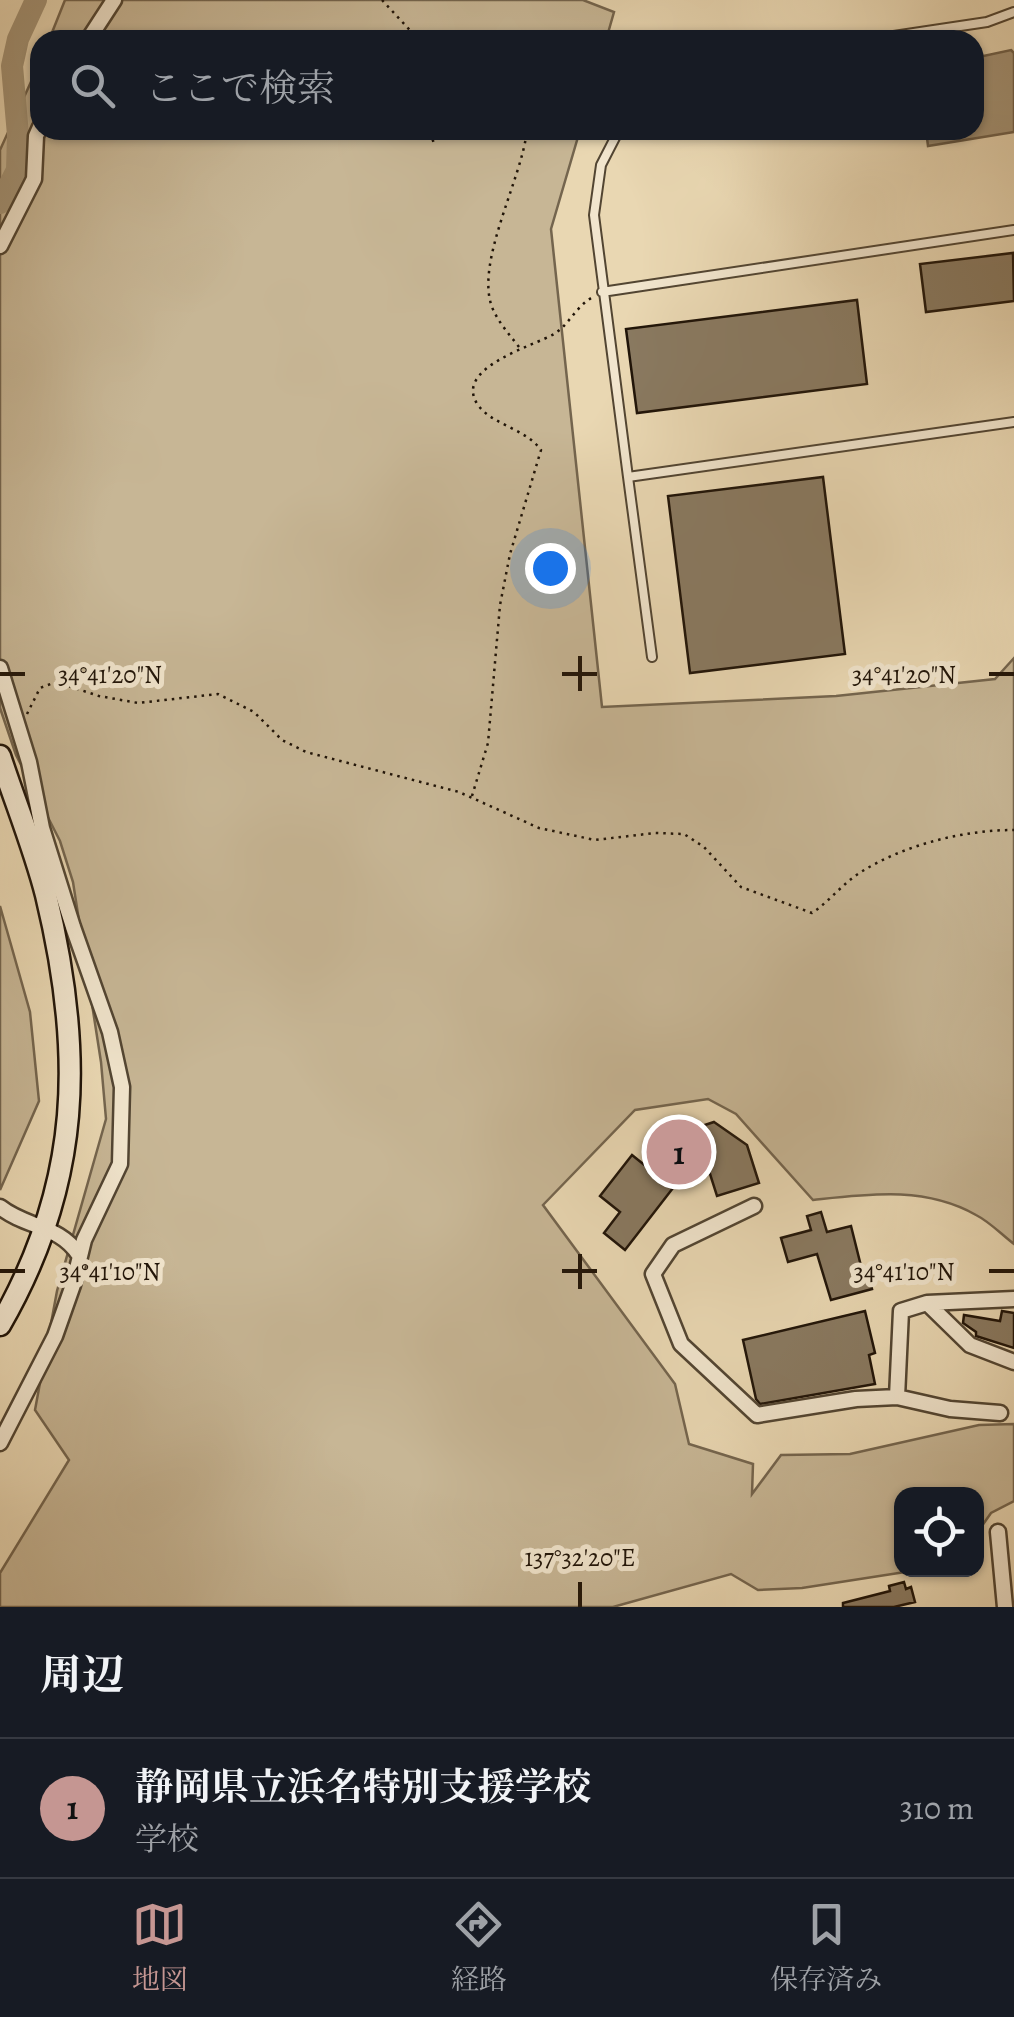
<!DOCTYPE html>
<html lang="ja">
<meta charset="utf-8">
<style>
:root{--surface:#171b24;--page:#242831;--text:#f1f3f6;--muted:#9ea1a6;--line:#363941;--accent:#c59692}
body{margin:0;font-family:Alegreya,"Noto Serif JP",serif;background:var(--page);color:var(--text)}
.controls{position:absolute;right:30px;bottom:30px;display:grid;overflow:hidden;border-radius:20px;box-shadow:0 2px 8px #0004}
.controls button{width:90px;height:90px;display:grid;place-items:center;padding:0;border:0;border-bottom:2px solid var(--line);background:var(--surface);color:var(--text);font:50px sans-serif}
.you{position:absolute;left:550px;top:568px;width:35px;height:35px;margin:-25px;border:8px solid #fff;border-radius:50%;background:#1a73e8;box-shadow:0 0 0 15px #1a73e833}
.badge{display:grid;place-items:center;width:65px;height:65px;border-radius:50%;background:var(--accent);color:#111;font-size:32px;font-weight:700}
.pin{position:absolute;translate:-50% -50%;border:5px solid #fff;box-shadow:0 2px 10px #0006}
.list{margin:0;padding:0;list-style:none}
h2{display:flex;justify-content:space-between;align-items:center;height:130px;margin:0;padding:0 40px;font-size:42px}
h2 small{font-size:32px;font-weight:400;color:var(--muted)}
.list li{display:grid;grid-template-columns:65px 1fr auto;gap:30px;align-items:center;box-sizing:border-box;height:140px;padding:0 40px;border-top:2px solid var(--line)}
.list b{display:block;font-size:38px;white-space:nowrap}
.list p{margin:0;font-size:32px;white-space:nowrap;color:var(--muted)}
.list em{font-size:32px;font-style:normal;color:var(--muted)}
.icon{flex:none;width:55px;height:55px;fill:none;stroke:currentColor;stroke-width:2;stroke-linecap:round;stroke-linejoin:round}
.map{position:relative;flex:none;width:1014px;height:1607px;overflow:hidden}
.search{position:absolute;background:var(--surface);box-shadow:0 2px 8px #0004;left:30px;right:30px;top:30px;height:110px;display:flex;align-items:center;gap:25px;box-sizing:border-box;padding:0 35px;border-radius:30px;color:var(--muted);font-size:38px}
.sheet{height:270px;background:var(--surface)}
nav{display:flex;justify-content:space-around;align-items:center;box-sizing:border-box;height:140px;border-top:2px solid var(--line);background:var(--surface);font-size:28px;color:var(--muted)}
nav a{display:grid;justify-items:center;gap:5px}
nav .on{color:var(--accent)}
.map>svg:first-child{display:block}
.green{fill:#c7b695;stroke:#74654e;stroke-width:2.5}
.water{fill:#a59578;stroke:#70614b;stroke-width:2.5}
.lines{fill:none;stroke-linecap:round;stroke-linejoin:round}
.river{stroke:#a59578;stroke-width:22}
.building{fill:#897960;stroke:#201408;stroke-width:2.5}
.lane-casing{stroke:#524532;stroke-width:12}
.street-casing{stroke:#524532;stroke-width:19}
.secondary-casing{stroke:#201408;stroke-width:25}
.path{stroke:#201408;stroke-width:2.5;stroke-dasharray:2.5 5;stroke-linecap:butt}
.lane{stroke:#f1e5cd;stroke-width:8}
.street{stroke:#f1e5cd;stroke-width:14}
.secondary{stroke:#f1e5cd;stroke-width:20}
.ticks{fill:none;stroke:#201408;stroke-width:4}
.ticks-label{font-size:25px;text-anchor:middle;fill:#201408;stroke:#f1e5cd;stroke-width:10;stroke-linejoin:round;paint-order:stroke}
</style>
<div class="map">
<svg width="1014" height="1607" viewBox="0 0 1014 1607">
<rect width="100%" height="100%" fill="#e9d7b2"/>
<filter id="stains"><feTurbulence type="fractalNoise" baseFrequency=".002" numOctaves="4"/><feColorMatrix values="0 0 0 0 .2 0 0 0 0 .09 0 0 0 0 .02 0 0 0 .5 -.17"/></filter>
<radialGradient id="worn" r=".72"><stop offset=".6" stop-color="#630" stop-opacity="0"/><stop offset="1" stop-color="#630" stop-opacity=".3"/></radialGradient>
<path class="green" d="M65,0h518l31,12 -8,28h-557z
M40,62v68h540l-29,99 51,478 234,-11 159,-17 19,-21v586c-12,-9 -24,-22 -38,-29 -51,-29 -107,-21 -163,-15l-77,-86 -28,-15 -73,11 -92,95 132,179 14,60 64,20 -1,30 29,-39 69,-1 129,-29 35,-1v77l-23,12 -14,20 -1,-39h-74v76h16l-116,18 -44,2 -27,-16 -118,33h-613v-34l69,-113 -34,-50 22,-119 49,-172 -5,-57 -28,-180 -13,-41 -44,-86 -16,-47v-558z
M0,906l30,106 9,89 -39,89z"/>
<path class="water" d="M1011,50l3,3v79l-86,14 -2,-16h48v-72z"/>
<g class="lines">
<path class="river" d="M0,203l17,-33 1,-35 -6,-69 6,-27 18,-39"/>
</g>
<path class="building" d="M1013,253l1,48 -88,11 -6,-48z
M857,300l10,84 -230,29 -11,-84z
M823,477l22,177 -155,19 -22,-177z
M714,1122l33,23 12,38 -42,13 -13,-41 -43,13 -8,-26z
M632,1155l41,33 -48,62 -21,-17 16,-21 -20,-16z
M821,1212l6,20 24,-6 11,44 5,-1 5,20 -41,11 -14,-46 -29,8 -7,-24 30,-8 -4,-14z
M865,1311l10,42 -6,2 6,29 -115,20 -4,-5 -13,-59z
M1002,1311l12,2v35l-38,-12v-4l-13,-9 1,-8 36,6z
M904,1582l2,7 5,-2 4,15 -21,5h-51v-4l47,-12 -1,-5z"/>
<g class="lines">
<g class="lane-casing">
<path id="lane" d="M867,40l120,-18 27,-10
M619,130l-18,35 -7,50 34,262
M602,292l412,-62
M652,657l-24,-180 386,-55"/>
</g>
<g class="street-casing">
<path id="street" d="M88,40l26,-40
M0,246l34,-67 2,-43 4,-9
M0,668l29,94 13,66 31,99 37,105 12,55 -2,77 -36,76 -11,45 -18,51 -55,107
M754,1206l-81,39 -20,29 28,70 76,71 99,-16 41,-2 4,-86 26,-8 87,-4
M0,1207c26,21 60,18 79,48
M927,1303l43,42 44,17
M897,1397l53,12 50,4
M998,1532l7,75"/>
</g>
<g class="secondary-casing">
<path id="secondary" d="M0,756c15,46 34,92 46,139 38,157 36,288 -46,430"/>
</g>
<path class="path" d="M382,0l37,40
M428,130l1,12 36,-12
M519,347c-10,-13 -21,-25 -27,-40 -17,-45 30,-128 35,-177
M27,714l13,-26 16,-6 43,14 39,7 80,-9 36,18 28,28 24,12 153,40 80,36 56,12 60,-7 29,1 20,13 37,40 71,26c18,-12 31,-30 49,-41 43,-27 102,-42 153,-42
M472,796l16,-53 12,-138 10,-51 31,-104c-16,-22 -49,-25 -63,-45 -26,-37 56,-59 76,-71 15,-9 22,-28 39,-37"/>
<use href="#lane" class="lane"/>
<use href="#street" class="street"/>
<use href="#secondary" class="secondary"/>
</g>
<path class="ticks" d="M580,656v35M0,674h25M562,674h35M989,674h25M580,1254v35M0,1271h25M562,1271h35M989,1271h25M580,1582v25"/>
<g class="ticks-label">
<text x="110" y="683">34°41'20"N</text>
<text x="904" y="683">34°41'20"N</text>
<text x="110" y="1280">34°41'10"N</text>
<text x="904" y="1280">34°41'10"N</text>
<text x="580" y="1566">137°32'20"E</text>
</g>
<rect width="100%" height="100%" filter="url(#stains)"/>
<rect width="100%" height="100%" fill="url(#worn)"/>
</svg>
<div class="controls">
<button><svg class="icon" aria-label="locate" viewBox="0 0 24 24"><circle cx="12" cy="12" r="6"/><path d="M12 2v4M12 18v4M2 12h4M18 12h4"/></svg></button>
</div>
<div class="you"></div>
<div class="pin badge" style="left:679px;top:1152px">1</div>
<div class="search"><svg class="icon" aria-label="search" viewBox="0 0 24 24"><circle cx="10" cy="10" r="6"/><path d="M15 15l6 6"/></svg>ここで検索</div>
</div>
<section class="sheet">
<h2>周辺<small></small></h2>
<ul class="list">
<li><span class="badge">1</span><div><b>静岡県立浜名特別支援学校</b><p>学校</p></div><em>310 m</em></li>
</ul>
</section>
<nav>
<a class="on"><svg class="icon" aria-label="map" viewBox="0 0 24 24"><path d="M3 6l6-2 6 2 6-2v14l-6 2-6-2-6 2zM9 4v14M15 6v14"/></svg>地図</a>
<a><svg class="icon" aria-label="directions" viewBox="0 0 24 24"><path d="M12 3l9 9-9 9-9-9zM9 14v-3h6M13 9l2 2-2 2"/></svg>経路</a>
<a><svg class="icon" aria-label="saved" viewBox="0 0 24 24"><path d="M7 4h10v16l-5-4-5 4z"/></svg>保存済み</a>
</nav>
